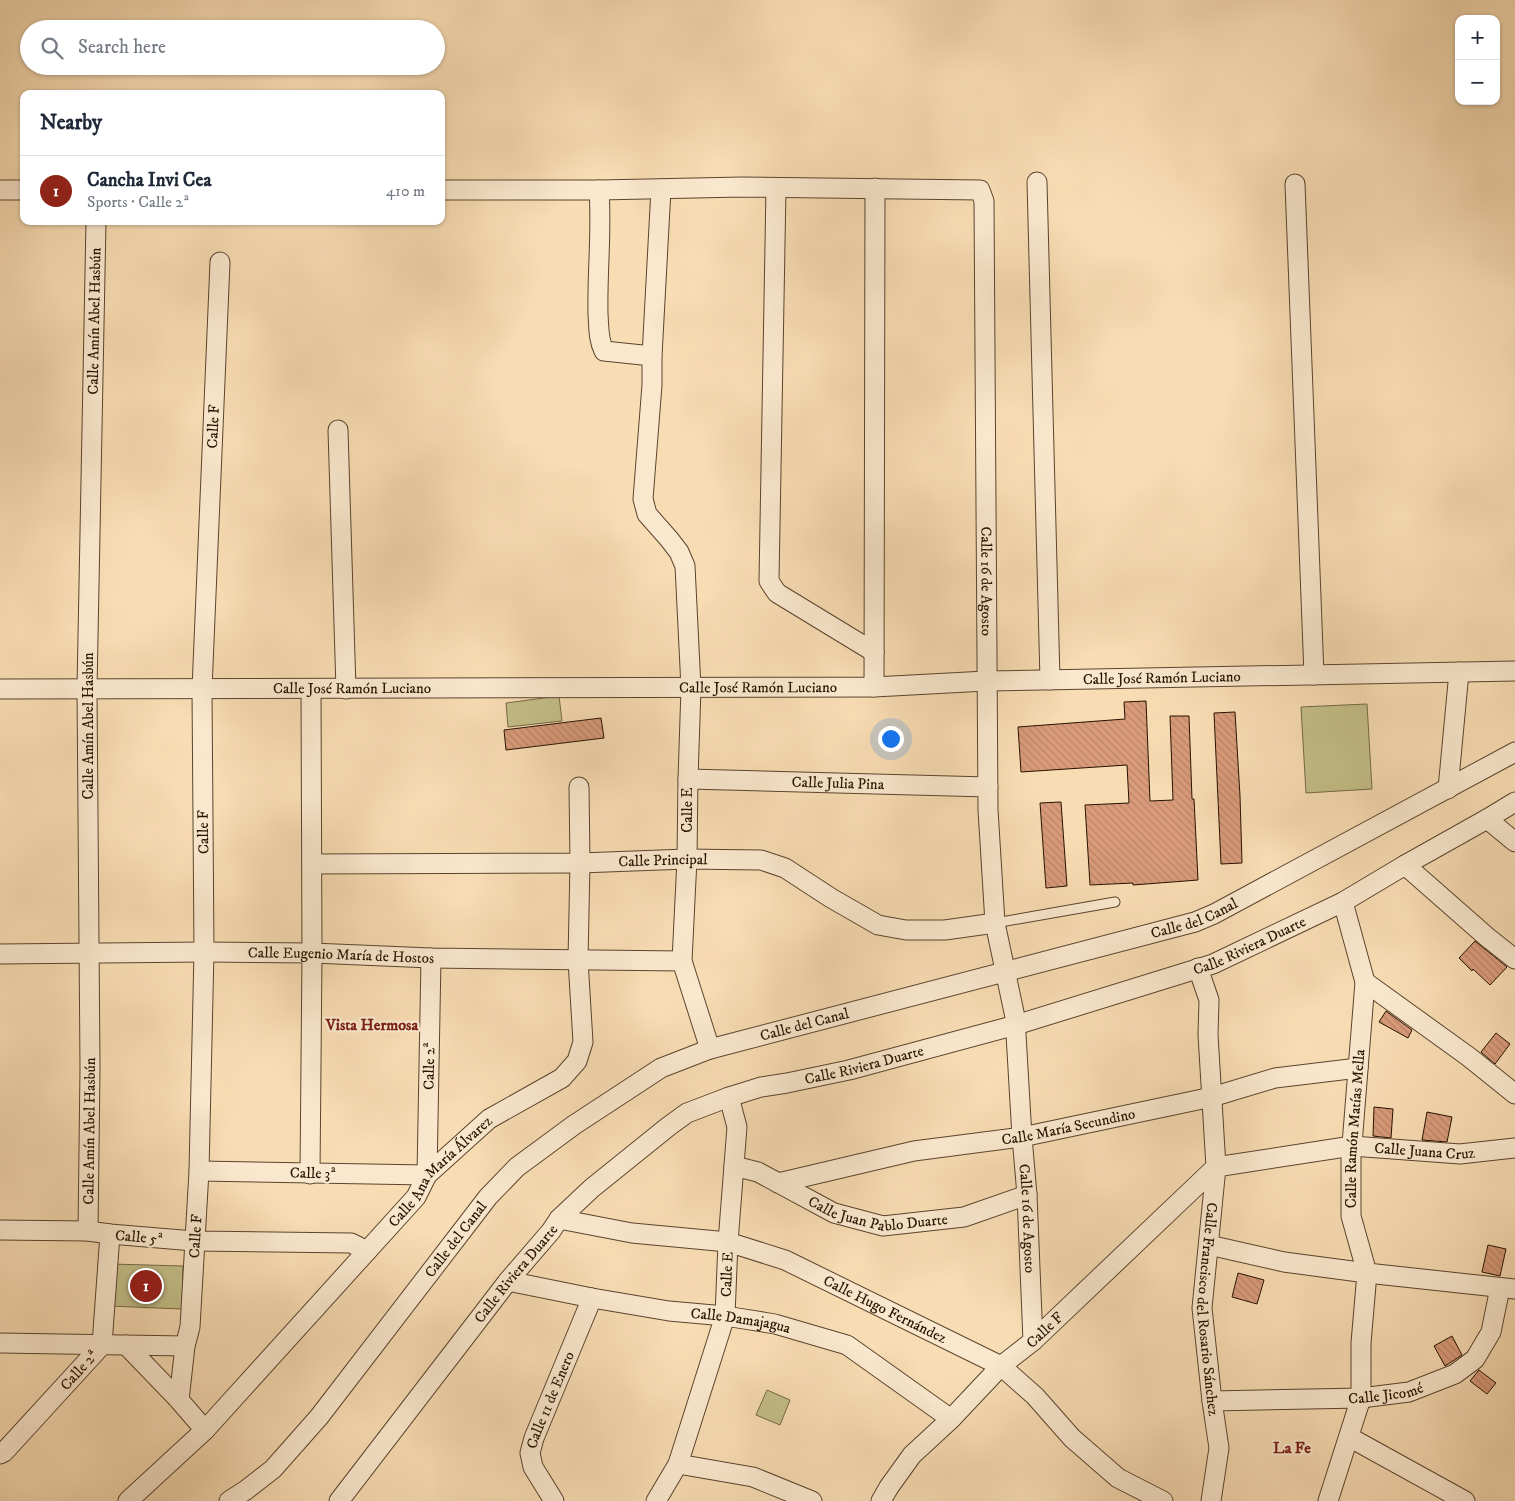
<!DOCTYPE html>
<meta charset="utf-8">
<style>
:root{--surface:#fff;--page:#f6f6f7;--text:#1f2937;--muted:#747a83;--line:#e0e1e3;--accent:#8f2418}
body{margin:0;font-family:"IM FELL DW Pica",serif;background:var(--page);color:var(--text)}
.controls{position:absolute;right:15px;top:15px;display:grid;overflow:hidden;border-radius:10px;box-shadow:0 1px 4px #0004}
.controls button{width:45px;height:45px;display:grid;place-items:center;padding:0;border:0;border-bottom:1px solid var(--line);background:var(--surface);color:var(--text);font:25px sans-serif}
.you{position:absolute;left:890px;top:738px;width:18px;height:18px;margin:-12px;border:4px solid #fff;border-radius:50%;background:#1a73e8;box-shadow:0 0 0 8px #1a73e833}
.badge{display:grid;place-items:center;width:32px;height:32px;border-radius:50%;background:var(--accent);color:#fff;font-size:16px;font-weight:700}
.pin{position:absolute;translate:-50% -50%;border:2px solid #fff;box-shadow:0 1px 5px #0006}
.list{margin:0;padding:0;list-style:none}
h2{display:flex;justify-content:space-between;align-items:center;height:65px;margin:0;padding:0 20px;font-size:21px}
h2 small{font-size:16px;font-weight:400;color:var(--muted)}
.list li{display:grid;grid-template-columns:32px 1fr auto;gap:15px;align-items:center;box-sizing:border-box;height:70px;padding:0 20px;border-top:1px solid var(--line)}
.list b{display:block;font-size:19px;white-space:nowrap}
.list p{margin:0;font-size:16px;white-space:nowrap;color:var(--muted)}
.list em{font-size:16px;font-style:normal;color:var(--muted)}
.icon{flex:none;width:28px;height:28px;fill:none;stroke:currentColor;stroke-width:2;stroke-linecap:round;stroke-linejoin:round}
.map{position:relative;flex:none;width:1515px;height:1501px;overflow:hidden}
.search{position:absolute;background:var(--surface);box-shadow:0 1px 4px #0004;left:20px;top:20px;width:425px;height:55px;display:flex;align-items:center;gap:12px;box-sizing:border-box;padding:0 18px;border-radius:28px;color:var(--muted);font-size:19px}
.panel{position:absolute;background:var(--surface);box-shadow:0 1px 4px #0004;left:20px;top:90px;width:425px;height:135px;border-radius:10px}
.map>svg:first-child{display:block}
.grass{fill:#c4be88;stroke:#756844}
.building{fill:url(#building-back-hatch);stroke:#261200}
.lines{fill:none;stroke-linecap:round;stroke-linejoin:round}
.service-casing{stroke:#5a442d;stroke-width:11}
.minor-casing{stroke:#5a442d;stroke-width:21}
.service{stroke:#fae8ce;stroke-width:9}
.minor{stroke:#fae8ce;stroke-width:19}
.labels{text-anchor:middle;stroke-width:4.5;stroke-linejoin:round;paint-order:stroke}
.street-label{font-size:15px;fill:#261200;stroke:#fae8ce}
.neighbourhood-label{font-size:16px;font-weight:bold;fill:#7a1f14;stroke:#fae8ce}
</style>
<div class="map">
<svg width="1515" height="1501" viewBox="0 0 1515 1501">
<defs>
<pattern id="building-back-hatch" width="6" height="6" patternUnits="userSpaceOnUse" patternTransform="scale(1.25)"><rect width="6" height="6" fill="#d99b7a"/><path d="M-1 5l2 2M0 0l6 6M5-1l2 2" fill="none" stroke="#ba8468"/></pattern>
</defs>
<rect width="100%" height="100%" fill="#f8dcb3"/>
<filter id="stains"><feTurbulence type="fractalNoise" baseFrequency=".004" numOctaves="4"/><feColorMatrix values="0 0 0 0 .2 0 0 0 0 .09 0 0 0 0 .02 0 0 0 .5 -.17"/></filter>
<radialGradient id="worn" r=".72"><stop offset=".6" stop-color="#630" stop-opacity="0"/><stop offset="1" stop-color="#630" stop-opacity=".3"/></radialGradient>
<path class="grass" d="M559,696l3,25 -54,6 -2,-24z
M1367,704l5,85 -66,4 -5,-86z
M111,1264l72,2 -1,43 -73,-3z
M767,1390l23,10 -10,25 -24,-10z"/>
<path class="building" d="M1146,701l4,100 23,-1 -3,-84h19l3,83h2l4,81 -65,5v-2l-43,2 -5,-80 44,-2 -2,-38 -106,7 -3,-45 107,-8 -1,-17z
M1235,712l5,84 2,67 -21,1 -7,-151z
M601,718l3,20 -98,12 -2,-20z
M1061,802l6,84 -21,2 -6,-85z
M1475,941l32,26 -17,18 -17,-16 -1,2 -13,-13z
M1386,1011l26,19 -4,8 -29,-16z
M1496,1033l14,11 -15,20 -14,-12z
M1374,1107l19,2 -2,29 -18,-2z
M1427,1112l25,5 -5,25 -25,-2z
M1488,1245l18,4 -6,27 -18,-4z
M1238,1273l26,7 -7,24 -25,-7z
M1452,1336l10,19 -17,11 -11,-20z
M1479,1370l17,13 -9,11 -17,-13z"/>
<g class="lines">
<g class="service-casing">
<path id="service" d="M995,923l120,-21"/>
</g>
<g class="minor-casing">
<g id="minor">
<path d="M1037,182l13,498"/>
<path d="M1295,184l19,491"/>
<path d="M776,188l-7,393 8,12 97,59"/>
<path d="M0,190h24"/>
<path id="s1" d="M441,190h158l143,-3 238,3 4,11 4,609 7,113 20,94 7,120 5,58 6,146"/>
<path d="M599,190c3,41 -2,82 -1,124 1,13 0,25 6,37l48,5v29l-9,114 4,15 22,25 10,13 6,14 6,122 -3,91 -1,80 -5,102 28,88"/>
<path d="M652,356l9,-167"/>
<path d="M338,430l8,259"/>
<path d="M874,687l1,-499"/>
<path id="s2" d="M0,689l874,-2 112,-6 529,-10"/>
<path id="s3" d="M688,779l300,8"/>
<path d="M1448,789l11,-117"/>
<path d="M1487,819l28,23"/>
<path id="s4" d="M312,864l268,-1 107,-4 74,1 24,8 46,30 47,27 28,5h39l50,-7"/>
<path d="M1405,865l82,72 28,22"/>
<path id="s5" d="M0,954l204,-2 108,1 119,5 251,3"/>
<path id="s6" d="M1198,968l11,32 -1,35 8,132 -14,141 10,93 7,47 -8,53"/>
<path d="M1365,982l104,75 46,37"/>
<path id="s7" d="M734,1166l24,6 76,41 49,13 81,-9 63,-22"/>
<path d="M199,1171l228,4 4,-217"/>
<path d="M310,1174l2,-221 -1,-264"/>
<path id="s8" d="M778,1183l136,-32 108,-14 190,-40 63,-19 83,-10"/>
<path id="s9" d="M559,1219l73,14 96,9 57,18 216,106 34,30 37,42 46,40 45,23"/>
<path d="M0,1230l88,1 22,3 84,7 157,2 16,8"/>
<path id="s10" d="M88,1231l2,-163 -3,-379 9,-468"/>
<path d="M1209,1245l75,17 83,11 148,16"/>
<path id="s11" d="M508,1281l84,17 77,13 56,5 50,8 72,21 104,74"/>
<path d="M0,1343l185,3"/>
<path d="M126,1345l53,55 26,30"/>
<path id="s12" d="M179,1400l6,-54 5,-19 9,-156 5,-219 -2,-263 18,-427"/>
<path id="s13" d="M1212,1401l149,-3 48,-6 46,-18 20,-15 16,-27 9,-44"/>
<path d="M1349,1437l116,64"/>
<path d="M0,1454l4,-2 98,-107 8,-111"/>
<path d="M678,1464l75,13 59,24"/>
<path id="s14" d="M128,1501l77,-71 211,-233 11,-22 62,-56 73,-41 15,-17 6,-19 -5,-82 2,-97 -1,-76"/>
<path id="s15" d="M229,1501l17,-11 27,-21 46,-52 169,-220 29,-30 57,-42 87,-57 49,-19 485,-127 19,-8 301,-162"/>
<path id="s16" d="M339,1501l169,-220 43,-50 8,-12 33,-31 77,-62 18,-13 42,-16 32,-10 26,-4 62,-13 167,-45 197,-61 130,-62 62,-37 82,-46 28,-17"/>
<path id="s17" d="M554,1501l-21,-34 -3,-14 4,-15 58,-140"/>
<path id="s18" d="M656,1501l22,-37 47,-148 3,-74 9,-115 -8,-30"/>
<path id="s19" d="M881,1501l8,-14 23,-32 39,-36 50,-53 32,-25 183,-174 136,-21 108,8 55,-6"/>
<path id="s20" d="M1328,1501l33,-103v-55l6,-70 -16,-57v-59l14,-175 -22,-80"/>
</g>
</g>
<use href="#service" class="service"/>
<use href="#minor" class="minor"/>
</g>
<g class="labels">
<g class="street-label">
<text dy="5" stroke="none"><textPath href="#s10" startOffset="910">Calle Amín Abel Hasbún</textPath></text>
<text dy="5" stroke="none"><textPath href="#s12" startOffset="975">Calle F</textPath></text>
<text dy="5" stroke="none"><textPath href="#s1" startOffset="931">Calle 16 de Agosto</textPath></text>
<text dy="5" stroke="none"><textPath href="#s2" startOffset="1162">Calle José Ramón Luciano</textPath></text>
<text dy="5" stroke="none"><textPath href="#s2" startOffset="758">Calle José Ramón Luciano</textPath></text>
<text dy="5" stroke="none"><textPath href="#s2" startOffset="352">Calle José Ramón Luciano</textPath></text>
<text transform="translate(88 726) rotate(-90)" y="5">Calle Amín Abel Hasbún</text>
<text dy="5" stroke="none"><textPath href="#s3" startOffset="150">Calle Julia Pina</textPath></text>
<text transform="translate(687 810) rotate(-90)" y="5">Calle E</text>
<text transform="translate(203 832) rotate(-91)" y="5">Calle F</text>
<text dy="5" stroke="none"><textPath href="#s4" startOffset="351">Calle Principal</textPath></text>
<text dy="5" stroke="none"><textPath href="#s15" startOffset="1172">Calle del Canal</textPath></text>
<text dy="5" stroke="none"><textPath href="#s16" startOffset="1112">Calle Riviera Duarte</textPath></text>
<text dy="5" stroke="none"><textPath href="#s5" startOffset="341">Calle Eugenio María de Hostos</textPath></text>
<text dy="5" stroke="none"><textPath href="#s15" startOffset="768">Calle del Canal</textPath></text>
<text dy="5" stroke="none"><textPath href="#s16" startOffset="708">Calle Riviera Duarte</textPath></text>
<text transform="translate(429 1066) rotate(-89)" y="5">Calle 2ª</text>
<text dy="5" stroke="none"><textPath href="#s8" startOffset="296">Calle María Secundino</textPath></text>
<text dy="5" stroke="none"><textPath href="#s20" startOffset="380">Calle Ramón Matías Mella</textPath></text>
<text dy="5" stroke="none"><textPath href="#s10" startOffset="100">Calle Amín Abel Hasbún</textPath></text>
<text dy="5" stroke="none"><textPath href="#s19" startOffset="685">Calle Juana Cruz</textPath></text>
<text transform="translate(313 1173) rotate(1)" y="5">Calle 3ª</text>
<text dy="5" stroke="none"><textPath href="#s14" startOffset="455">Calle Ana María Álvarez</textPath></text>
<text dy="5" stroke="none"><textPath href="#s7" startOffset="155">Calle Juan Pablo Duarte</textPath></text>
<text dy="5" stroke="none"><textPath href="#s1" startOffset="1571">Calle 16 de Agosto</textPath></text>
<text dy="5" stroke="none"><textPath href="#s12" startOffset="165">Calle F</textPath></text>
<text transform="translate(139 1237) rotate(5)" y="5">Calle 5ª</text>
<text dy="5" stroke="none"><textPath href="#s15" startOffset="348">Calle del Canal</textPath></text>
<text dy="5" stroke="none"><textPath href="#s16" startOffset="288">Calle Riviera Duarte</textPath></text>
<text dy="5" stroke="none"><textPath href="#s18" startOffset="240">Calle E</textPath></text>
<text dy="5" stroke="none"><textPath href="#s9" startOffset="342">Calle Hugo Fernández</textPath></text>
<text dy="5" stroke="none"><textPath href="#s6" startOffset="344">Calle Francisco del Rosario Sánchez</textPath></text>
<text dy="5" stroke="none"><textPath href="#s11" startOffset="236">Calle Damajagua</textPath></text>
<text dy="5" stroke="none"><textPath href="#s19" startOffset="238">Calle F</textPath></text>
<text transform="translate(79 1370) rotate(-48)" y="5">Calle 2ª</text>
<text dy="5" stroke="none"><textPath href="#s13" startOffset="174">Calle Jicomé</textPath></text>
<text dy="5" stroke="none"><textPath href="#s17" startOffset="111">Calle 11 de Enero</textPath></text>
</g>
<g class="neighbourhood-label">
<text x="372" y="1030">Vista Hermosa</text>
<text x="1292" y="1453">La Fe</text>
</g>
</g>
<rect width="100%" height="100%" filter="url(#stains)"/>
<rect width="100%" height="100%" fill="url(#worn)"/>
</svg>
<div class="controls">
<button>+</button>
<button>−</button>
</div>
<div class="you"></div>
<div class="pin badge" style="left:146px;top:1286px">1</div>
<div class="search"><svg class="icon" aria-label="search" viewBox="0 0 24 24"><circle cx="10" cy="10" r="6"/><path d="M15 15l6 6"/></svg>Search here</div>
<section class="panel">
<h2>Nearby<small></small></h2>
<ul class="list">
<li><span class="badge">1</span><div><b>Cancha Invi Cea</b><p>Sports · Calle 2ª</p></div><em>410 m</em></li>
</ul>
</section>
</div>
